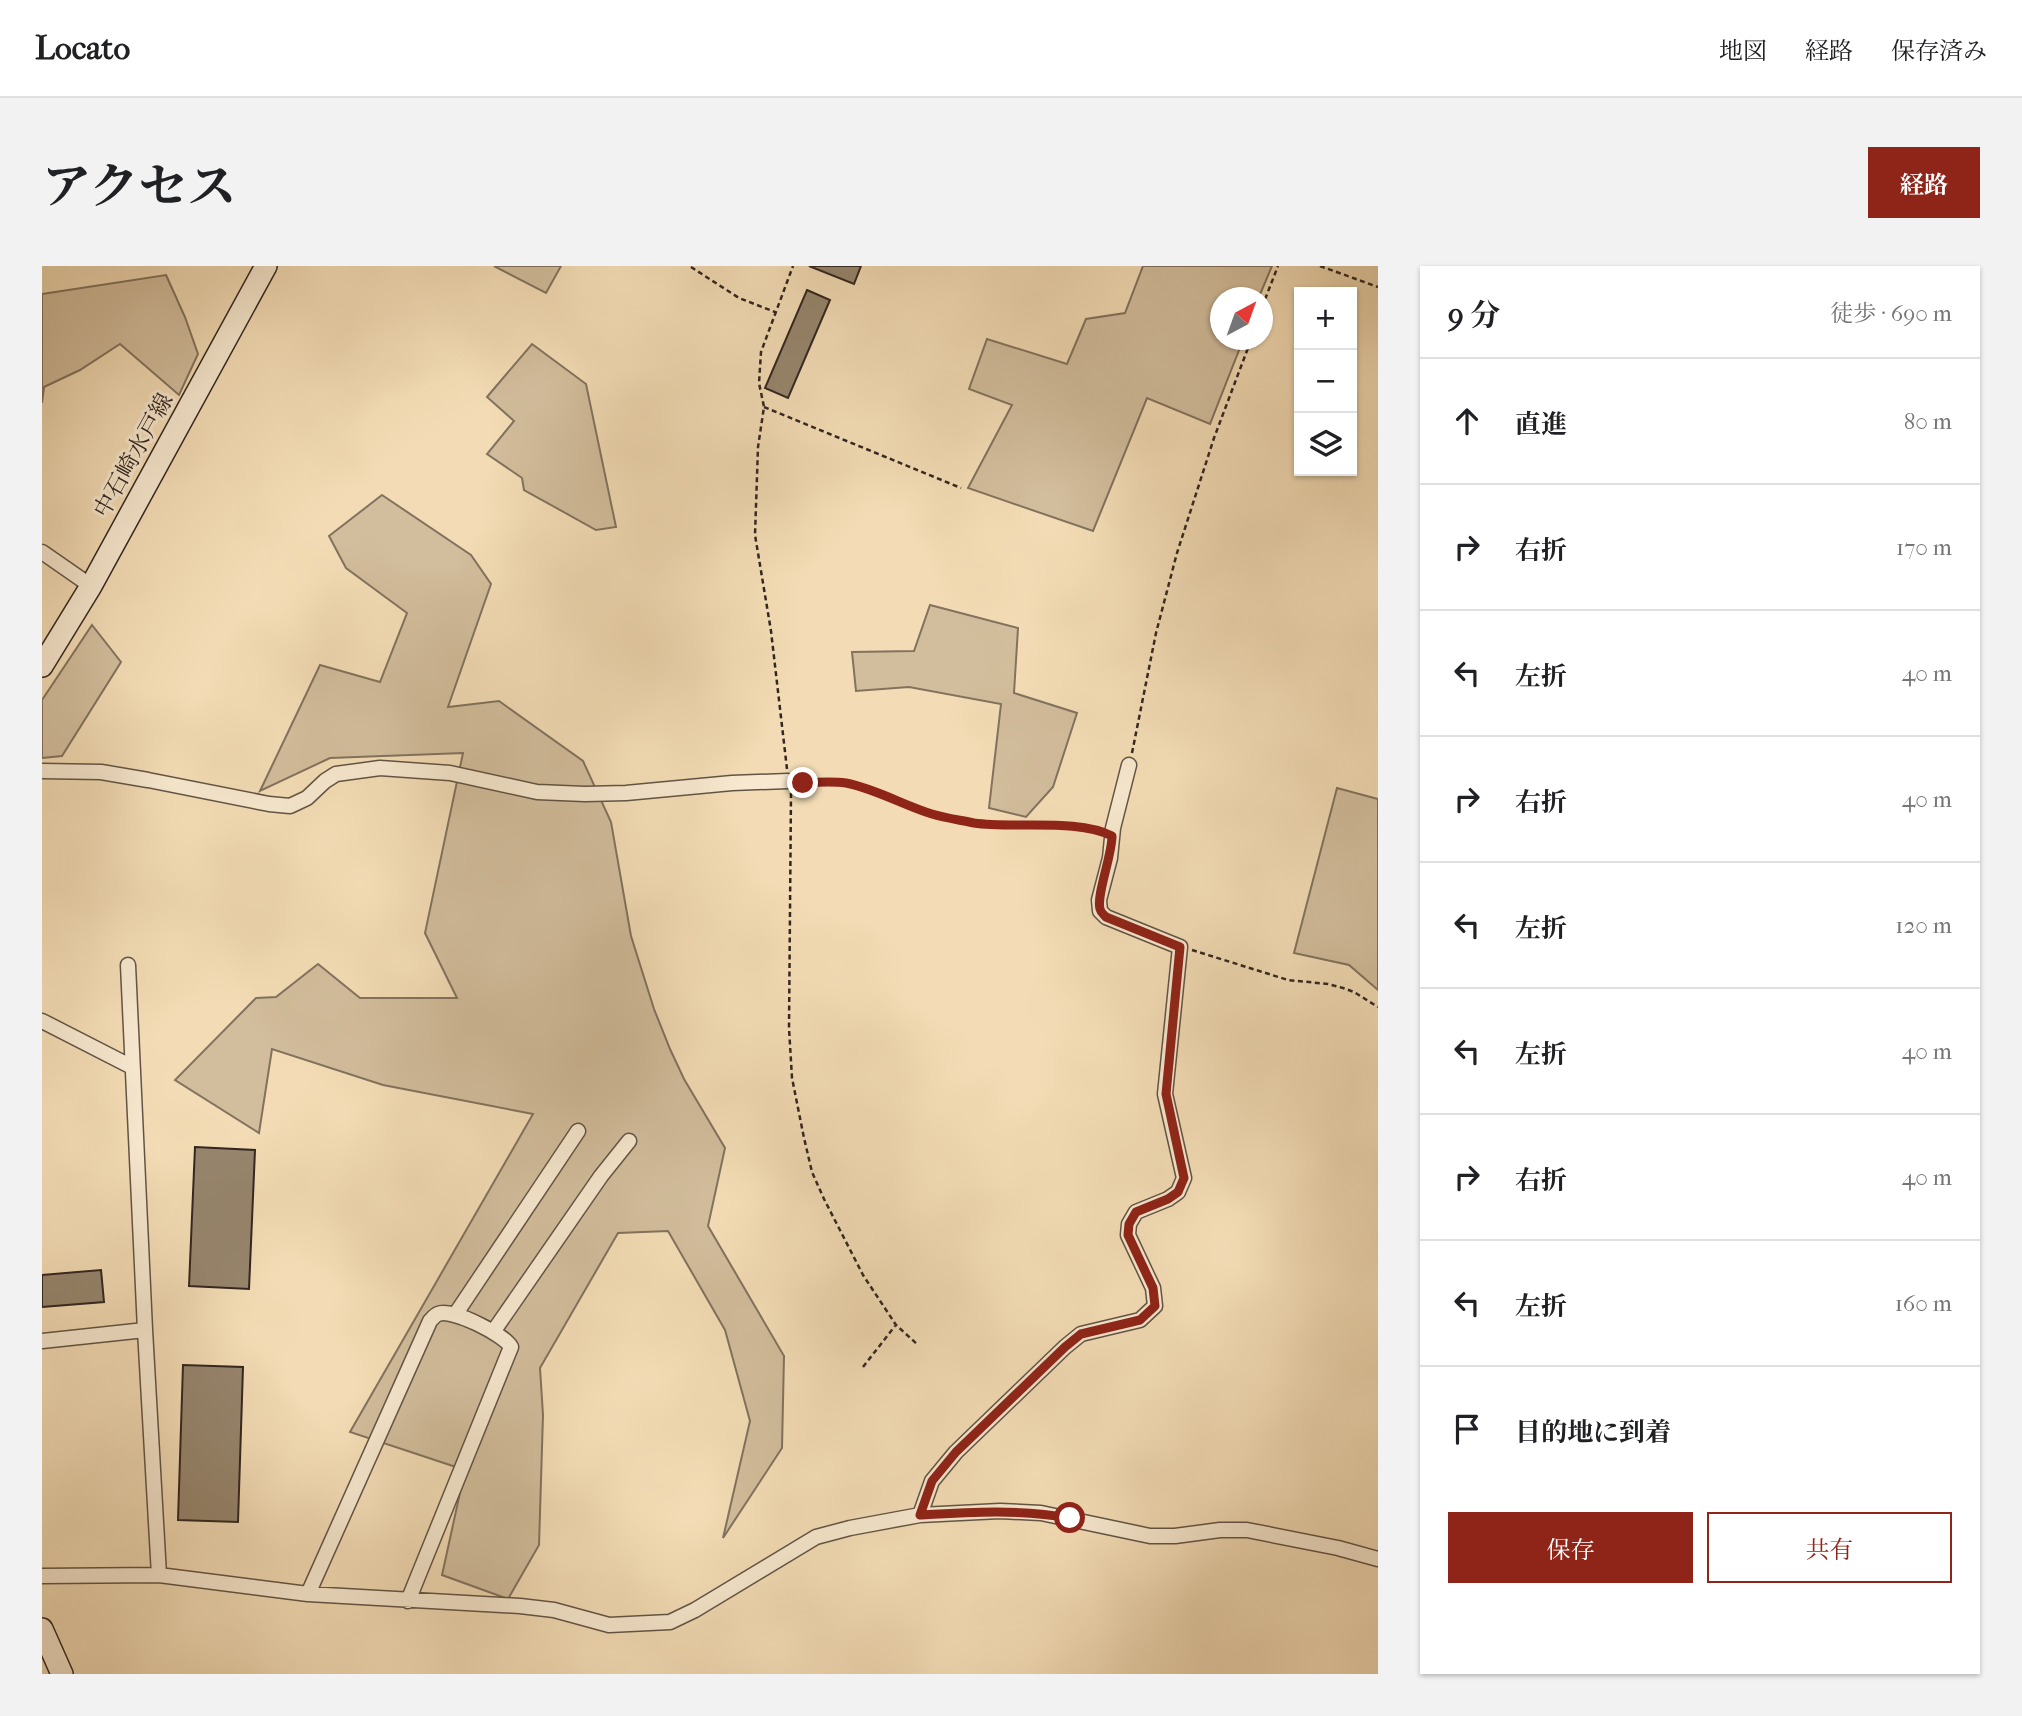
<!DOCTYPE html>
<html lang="ja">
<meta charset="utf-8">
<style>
:root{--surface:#fff;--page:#f2f2f2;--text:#202124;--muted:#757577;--line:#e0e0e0;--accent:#8f2418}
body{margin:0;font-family:"IM FELL French Canon","Noto Serif JP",serif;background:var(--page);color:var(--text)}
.controls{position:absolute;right:21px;top:21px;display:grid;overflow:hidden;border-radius:0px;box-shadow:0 2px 5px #0004}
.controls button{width:63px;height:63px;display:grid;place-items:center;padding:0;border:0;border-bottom:2px solid var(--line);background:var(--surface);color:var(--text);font:35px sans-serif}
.compass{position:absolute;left:1168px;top:21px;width:63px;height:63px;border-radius:50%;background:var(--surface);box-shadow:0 2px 5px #0004;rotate:41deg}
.stop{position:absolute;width:21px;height:21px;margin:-16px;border:5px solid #8f2418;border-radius:50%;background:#fff}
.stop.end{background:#8f2418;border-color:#fff;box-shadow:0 2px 7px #0008}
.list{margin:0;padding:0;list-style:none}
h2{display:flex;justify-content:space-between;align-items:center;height:91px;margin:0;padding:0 28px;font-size:30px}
h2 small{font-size:23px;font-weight:400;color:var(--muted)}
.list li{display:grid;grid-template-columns:46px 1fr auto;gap:21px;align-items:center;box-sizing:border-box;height:126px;padding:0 28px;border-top:2px solid var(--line)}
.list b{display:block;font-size:26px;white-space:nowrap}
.list em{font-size:23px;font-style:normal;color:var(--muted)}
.actions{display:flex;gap:14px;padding:21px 28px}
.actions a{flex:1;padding:16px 0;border:2px solid var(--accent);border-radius:0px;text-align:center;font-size:24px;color:var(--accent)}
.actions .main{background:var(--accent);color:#fff}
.icon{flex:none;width:38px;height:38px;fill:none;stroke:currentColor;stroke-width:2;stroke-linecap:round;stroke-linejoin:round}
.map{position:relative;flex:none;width:1336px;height:1408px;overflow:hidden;border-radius:0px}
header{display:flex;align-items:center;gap:42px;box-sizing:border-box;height:98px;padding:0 35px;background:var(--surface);border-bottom:2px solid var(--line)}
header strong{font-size:33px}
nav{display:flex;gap:38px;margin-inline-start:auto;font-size:24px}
.intro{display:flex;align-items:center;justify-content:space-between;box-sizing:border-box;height:168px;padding:0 42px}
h1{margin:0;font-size:49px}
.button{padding:18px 32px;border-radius:0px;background:var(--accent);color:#fff;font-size:24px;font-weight:700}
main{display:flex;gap:42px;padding:0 42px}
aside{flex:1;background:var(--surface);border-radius:0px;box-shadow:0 2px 5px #0004}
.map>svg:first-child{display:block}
.green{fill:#d2bd9c;stroke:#82725e;stroke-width:2}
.building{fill:#96856d;stroke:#322620;stroke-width:2}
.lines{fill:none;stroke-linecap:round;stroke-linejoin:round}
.street-casing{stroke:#625445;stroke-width:17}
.secondary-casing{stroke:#322620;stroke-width:24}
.path{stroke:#322620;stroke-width:2.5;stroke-dasharray:5 3.5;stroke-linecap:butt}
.street{stroke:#f7e8cf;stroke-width:14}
.secondary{stroke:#f7e8cf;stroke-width:21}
.route{stroke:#8f2418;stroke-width:9}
.labels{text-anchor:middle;stroke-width:6;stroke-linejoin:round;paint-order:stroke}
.street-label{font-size:23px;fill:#322620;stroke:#f7e8cf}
</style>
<header>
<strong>Locato</strong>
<nav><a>地図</a><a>経路</a><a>保存済み</a></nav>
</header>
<div class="intro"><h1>アクセス</h1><a class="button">経路</a></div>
<main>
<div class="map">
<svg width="1336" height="1408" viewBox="0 0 1336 1408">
<rect width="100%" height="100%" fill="#f3dcb5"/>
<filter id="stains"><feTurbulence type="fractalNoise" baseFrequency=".00286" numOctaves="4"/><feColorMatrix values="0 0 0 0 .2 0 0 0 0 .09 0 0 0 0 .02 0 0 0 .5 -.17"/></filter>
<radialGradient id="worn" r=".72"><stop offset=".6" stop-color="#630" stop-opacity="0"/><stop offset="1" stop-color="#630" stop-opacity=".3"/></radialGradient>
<path class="green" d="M452,0h67l-15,27z
M1101,0h129l-13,31 -39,1v42h23l-33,84 -63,-26 -54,133 -125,-43 44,-83 -43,-16 18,-50 80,25 19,-45 39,-6z
M124,9l19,42 13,37 -19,41 -59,-51 -40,26 -36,17 -2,16v-109z
M490,78l54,40 30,143 -20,3 -72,-40 -2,-12 -35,-24 27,-33 -27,-24z
M340,229l89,60 20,29 -43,123 51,-6 84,60 28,61 20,114 23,73 16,40 14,30 41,69 -17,78 76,130 -2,92 -59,90 27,-117 -25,-91 -57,-99 -50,2 -78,135 3,47 -4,130 -31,54 -66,-24 23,-105 -115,-38 183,-318 -150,-29 -111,-36 -13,84 -84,-53 81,-82 20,-1 42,-33 42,34h97l-32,-65 38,-180 -133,5 -70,33 60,-126 60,17 27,-69 -61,-45 -17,-32z
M888,339l88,23 -4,65 63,20 -24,74 -27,30 -37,-9 12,-104 -92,-17 -53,4 -4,-39 62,-1z
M50,359l29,37 -59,94 -20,2v-58z
M1295,522l41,11v191l-29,-25 -55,-12z"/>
<path class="building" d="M767,0h52l-7,18z
M765,24l23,10 -42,98 -23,-10z
M153,881l60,3 -6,139 -60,-3z
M59,1004l3,32 -62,5v-32z
M141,1099l60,2 -5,155 -60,-2z"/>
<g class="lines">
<g class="street-casing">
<path id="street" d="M0,286l49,34
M0,505l59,1 47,8 121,24 21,2 17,-8 18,-17 11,-7 44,-6 70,5 87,19 48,2 41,-1 106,-10 56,-2
M86,699l17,365 14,245
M0,755l90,46
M413,1049l123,-184
M451,1066l108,-156 28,-35
M0,1075l103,-11
M878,1249l12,-34 24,-29 109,-105 16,-13 59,-14 15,-14 -2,-18 -25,-53 1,-11 7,-12 32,-13 10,-7 6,-14 -19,-84 15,-147 -74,-30 -6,-6 -1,-11 11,-42 3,-30 16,-63
M0,1310l117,-1 149,19 212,12 34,4 55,15 61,-3 25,-12 121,-73 34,-9 70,-13 80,-4 41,2 109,23h25l45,-6h27l91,18 40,11
M266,1328l122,-273c2,-2 5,-6 8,-7 14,-6 67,21 73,33l-103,254"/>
</g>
<g class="secondary-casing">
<path id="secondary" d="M0,400l49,-80 175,-320
M0,1363l20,45"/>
</g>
<path class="path" d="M1278,0l58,21
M649,1l48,31 36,14
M1220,41l16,-41
M722,141l197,81
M1090,487l24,-120 21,-80 37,-115 37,-98
M745,503l-16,-138 -16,-96 3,-88 6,-40 -5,-24 2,-31 32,-86
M760,517c14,0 28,-2 42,0 30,6 57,21 86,30 15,5 32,8 47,10 41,5 83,-2 123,8
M749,527l-2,235 3,50 12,60 8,34 12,27 39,76 33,50 21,19
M1150,684l96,30 40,4 15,4 11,4 24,15
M821,1101l32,-41"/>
<use href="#street" class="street"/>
<use href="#secondary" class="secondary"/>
</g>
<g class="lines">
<path class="route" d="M761,517c14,-1 29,-2 43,0 30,6 57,22 86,31 13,4 28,6 42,9 40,6 104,-5 138,13 0,20 -16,59 -12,73 1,4 3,5 6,8l74,30 -14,147 18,84 -6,14 -10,7 -32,13 -7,12 -1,11 25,53 2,18 -15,14 -59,14 -16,13 -109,105 -24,29 -12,34c51,-3 100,-6 150,3"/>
</g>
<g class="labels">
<g class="street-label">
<text transform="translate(91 189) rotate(-61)" y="8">中石崎水戸線</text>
</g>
</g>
<rect width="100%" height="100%" filter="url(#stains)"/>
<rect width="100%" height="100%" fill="url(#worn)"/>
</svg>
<div class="controls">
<button>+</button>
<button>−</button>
<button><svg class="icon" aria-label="layers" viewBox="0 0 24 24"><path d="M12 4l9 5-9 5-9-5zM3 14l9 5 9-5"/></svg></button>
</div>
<svg class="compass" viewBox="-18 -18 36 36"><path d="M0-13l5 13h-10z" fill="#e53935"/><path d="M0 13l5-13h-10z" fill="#757577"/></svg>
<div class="stop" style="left:1028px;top:1252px"></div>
<div class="stop end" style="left:761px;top:517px"></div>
</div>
<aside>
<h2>9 分<small>徒歩 · 690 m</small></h2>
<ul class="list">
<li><svg class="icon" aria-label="ahead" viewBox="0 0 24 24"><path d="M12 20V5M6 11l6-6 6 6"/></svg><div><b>直進</b></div><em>80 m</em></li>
<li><svg class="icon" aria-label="right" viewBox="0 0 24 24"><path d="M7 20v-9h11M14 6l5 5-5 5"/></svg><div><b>右折</b></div><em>170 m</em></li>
<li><svg class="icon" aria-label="left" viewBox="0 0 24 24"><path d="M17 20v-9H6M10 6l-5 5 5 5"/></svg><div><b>左折</b></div><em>40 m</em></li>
<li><svg class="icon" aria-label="right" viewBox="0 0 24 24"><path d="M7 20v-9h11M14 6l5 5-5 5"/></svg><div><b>右折</b></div><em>40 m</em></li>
<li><svg class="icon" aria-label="left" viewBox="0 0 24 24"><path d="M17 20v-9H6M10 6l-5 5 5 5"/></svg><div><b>左折</b></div><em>120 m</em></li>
<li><svg class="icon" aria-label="left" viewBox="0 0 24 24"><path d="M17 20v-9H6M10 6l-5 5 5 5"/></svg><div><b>左折</b></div><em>40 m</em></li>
<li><svg class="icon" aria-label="right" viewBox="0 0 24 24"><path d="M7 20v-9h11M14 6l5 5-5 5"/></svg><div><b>右折</b></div><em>40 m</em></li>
<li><svg class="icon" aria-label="left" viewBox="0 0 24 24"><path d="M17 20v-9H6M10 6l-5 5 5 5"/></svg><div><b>左折</b></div><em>160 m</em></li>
<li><svg class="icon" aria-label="arrive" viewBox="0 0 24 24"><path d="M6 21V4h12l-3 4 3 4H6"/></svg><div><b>目的地に到着</b></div></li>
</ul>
<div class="actions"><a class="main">保存</a><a>共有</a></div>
</aside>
</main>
